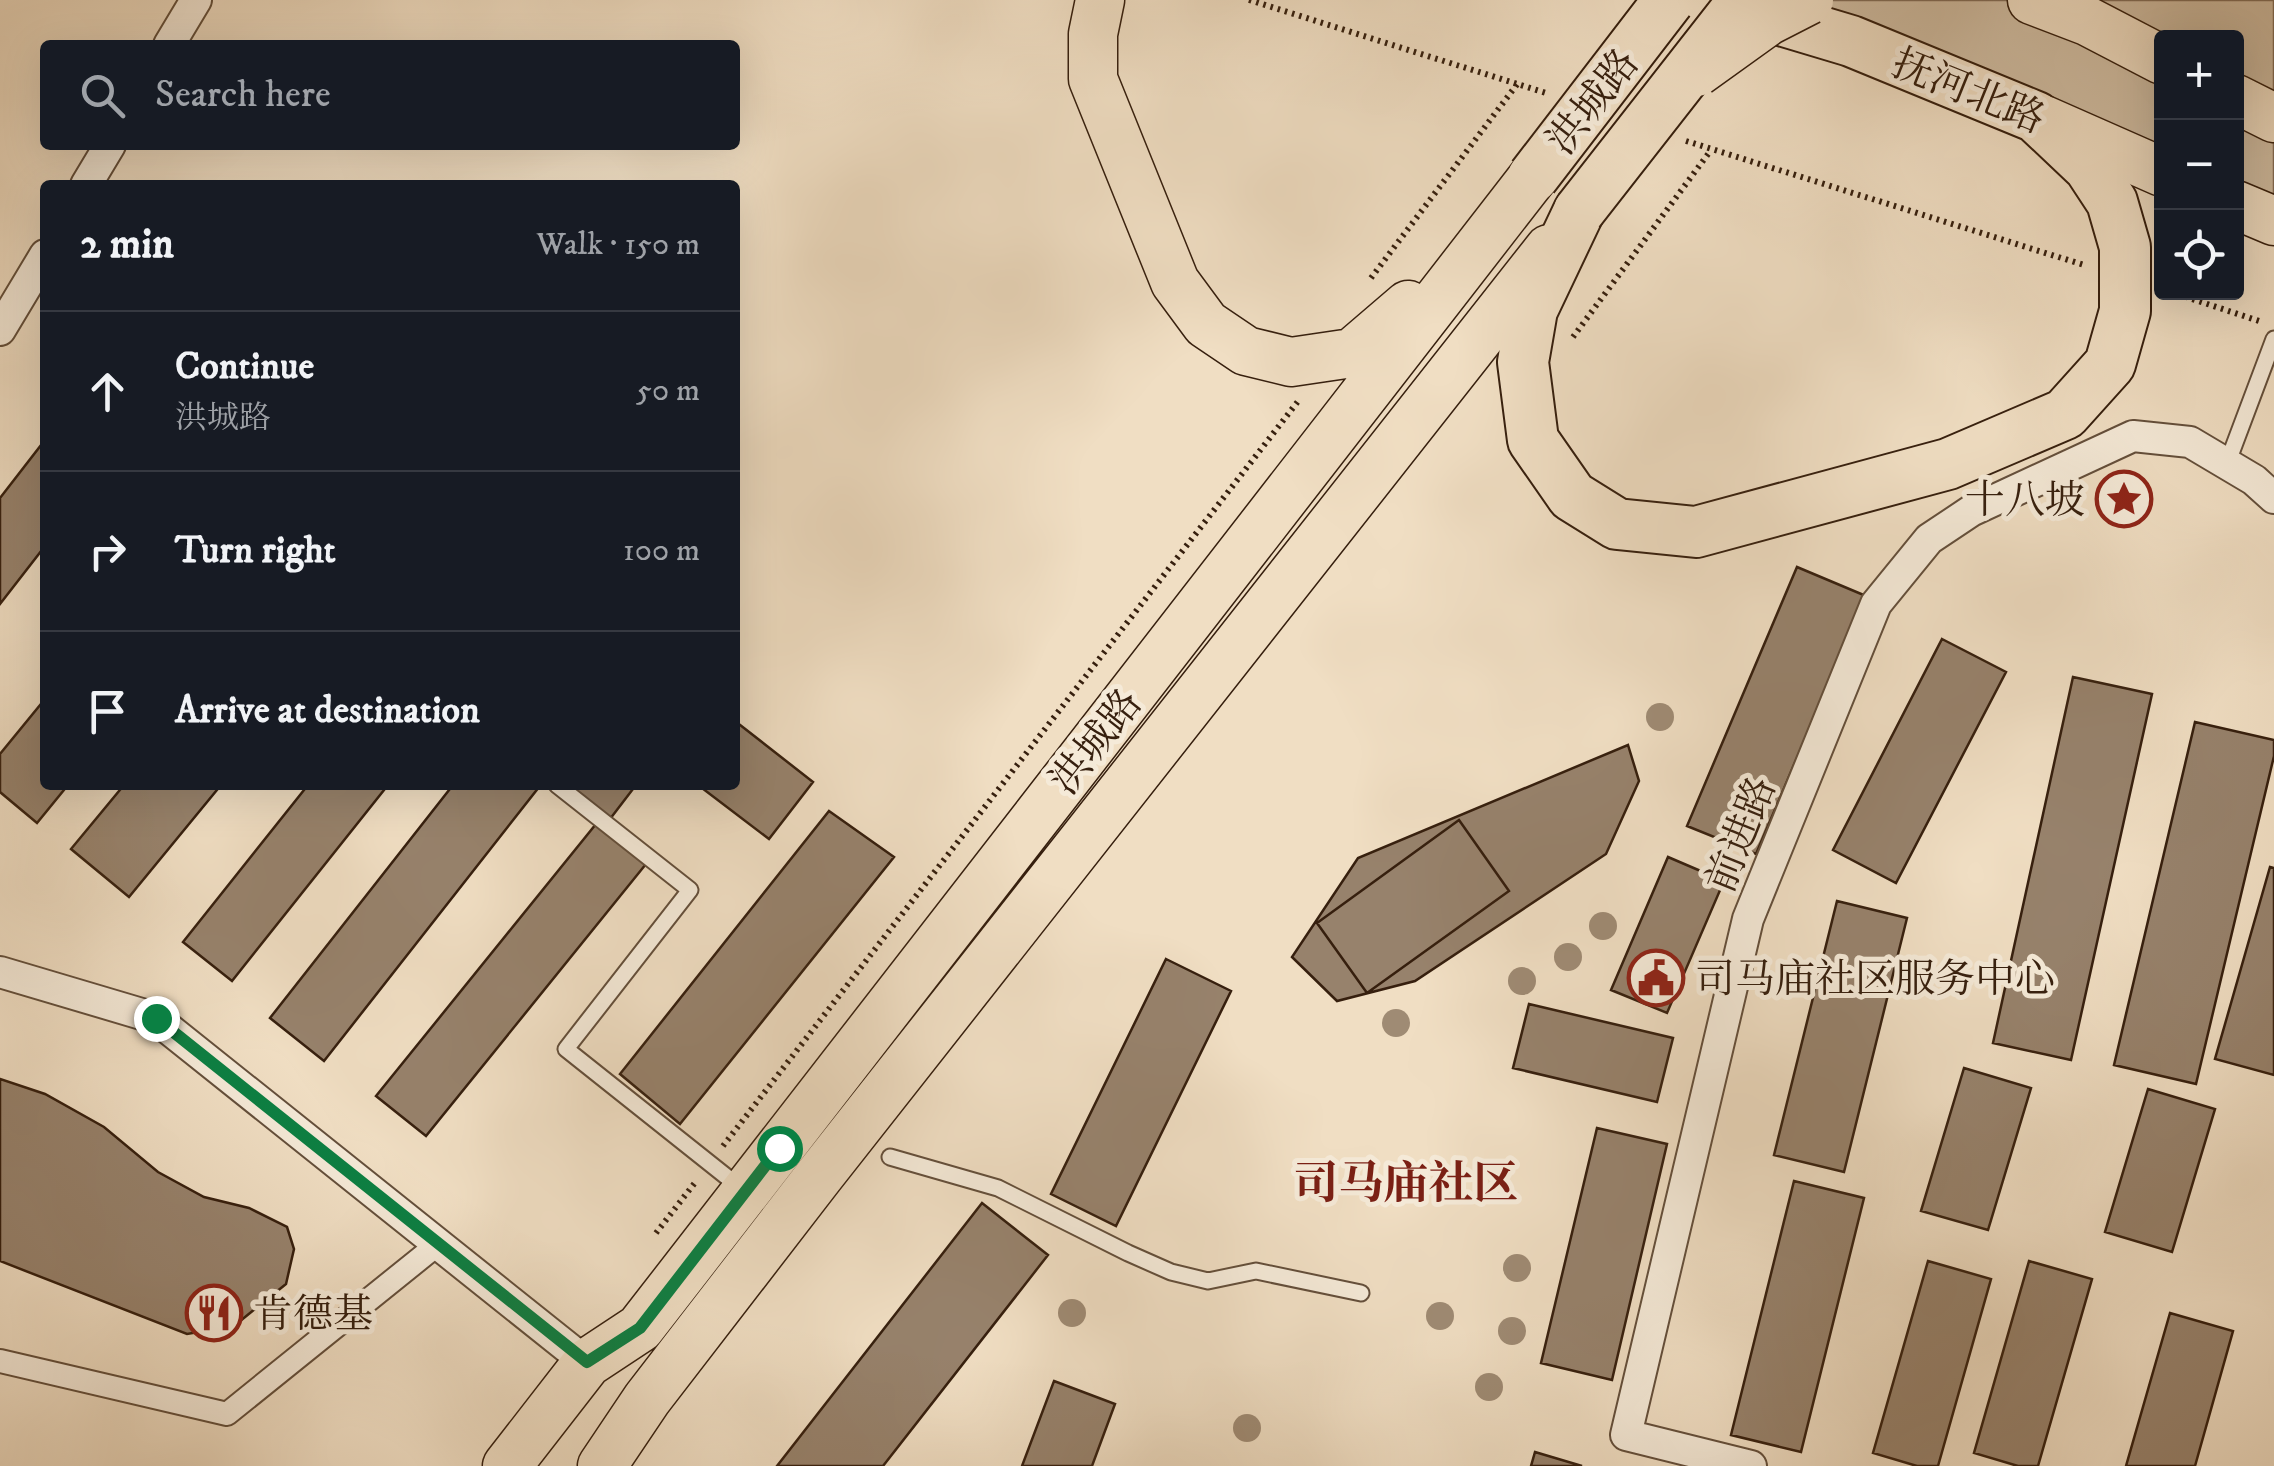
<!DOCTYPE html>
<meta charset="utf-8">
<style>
:root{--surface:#171b24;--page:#20242c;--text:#f1f3f6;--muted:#9ea1a6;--line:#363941}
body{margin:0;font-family:"IM FELL DW Pica","Noto Serif SC",serif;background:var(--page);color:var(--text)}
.controls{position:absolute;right:30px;top:30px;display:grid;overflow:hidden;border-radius:10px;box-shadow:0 10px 40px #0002}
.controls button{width:90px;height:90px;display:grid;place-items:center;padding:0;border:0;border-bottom:2px solid var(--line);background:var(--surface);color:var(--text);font:50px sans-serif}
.stop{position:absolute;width:30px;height:30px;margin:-22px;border:8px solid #0b8043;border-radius:50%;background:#fff}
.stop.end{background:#0b8043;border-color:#fff;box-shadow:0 2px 10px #0008}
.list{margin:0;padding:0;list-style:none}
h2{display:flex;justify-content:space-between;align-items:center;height:130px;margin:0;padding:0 40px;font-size:42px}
h2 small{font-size:32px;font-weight:400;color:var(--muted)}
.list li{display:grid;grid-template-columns:65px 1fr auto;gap:30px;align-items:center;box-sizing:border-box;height:160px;padding:0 40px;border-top:2px solid var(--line)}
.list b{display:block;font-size:38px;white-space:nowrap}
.list p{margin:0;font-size:32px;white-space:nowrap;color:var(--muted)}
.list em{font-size:32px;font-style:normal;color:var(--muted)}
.icon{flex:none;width:55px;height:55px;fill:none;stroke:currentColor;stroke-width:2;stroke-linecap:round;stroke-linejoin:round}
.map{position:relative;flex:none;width:2274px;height:1466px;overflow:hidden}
.search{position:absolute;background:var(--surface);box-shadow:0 10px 40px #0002;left:40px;top:40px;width:700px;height:110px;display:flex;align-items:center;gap:25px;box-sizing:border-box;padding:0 35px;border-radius:10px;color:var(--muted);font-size:38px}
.panel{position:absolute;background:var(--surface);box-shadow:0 10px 40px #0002;left:40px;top:180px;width:700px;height:610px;border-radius:10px}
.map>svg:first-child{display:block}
.green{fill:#d0bea4;stroke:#836e59;stroke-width:2.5}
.building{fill:#97826c;stroke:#361f0e;stroke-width:2.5}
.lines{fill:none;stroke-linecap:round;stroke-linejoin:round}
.service-casing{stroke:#644f3b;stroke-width:19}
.pedestrian-casing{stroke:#644f3b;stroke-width:26}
.minor-casing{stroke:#644f3b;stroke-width:34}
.primary-casing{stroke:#361f0e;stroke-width:51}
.trunk-casing{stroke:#361f0e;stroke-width:54}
.path{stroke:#361f0e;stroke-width:6;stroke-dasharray:2.5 5;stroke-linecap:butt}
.service{stroke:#f5ead8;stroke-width:15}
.pedestrian{stroke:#f5ead8;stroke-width:22}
.minor{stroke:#f5ead8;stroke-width:30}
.primary{stroke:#f0dec3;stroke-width:48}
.trunk{stroke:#f0dec3;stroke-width:50}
.primary-bridge-casing{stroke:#361f0e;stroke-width:51;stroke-linecap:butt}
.trunk-bridge-casing{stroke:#361f0e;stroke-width:54;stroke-linecap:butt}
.primary-bridge{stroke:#f0dec3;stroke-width:48}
.trunk-bridge{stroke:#f0dec3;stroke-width:50}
.tree{fill:#9f8b74}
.route{stroke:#0b8043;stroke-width:12}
.labels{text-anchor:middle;stroke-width:10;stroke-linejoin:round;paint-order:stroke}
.street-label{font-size:40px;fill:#361f0e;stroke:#f5ead8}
.poi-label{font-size:40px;fill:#361f0e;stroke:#f5ead8;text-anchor:start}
.quarter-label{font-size:45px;font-weight:bold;fill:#7a1f14;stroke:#f5ead8}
</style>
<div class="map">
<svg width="2274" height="1466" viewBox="0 0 2274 1466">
<rect width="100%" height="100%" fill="#f0dec3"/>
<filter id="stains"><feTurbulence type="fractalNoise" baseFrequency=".002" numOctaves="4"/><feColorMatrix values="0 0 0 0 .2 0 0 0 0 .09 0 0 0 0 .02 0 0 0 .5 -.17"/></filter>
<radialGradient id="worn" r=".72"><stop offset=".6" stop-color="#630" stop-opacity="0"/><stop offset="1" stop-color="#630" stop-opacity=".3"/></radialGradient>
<path class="green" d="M1732,0h542v202l-37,-17 -1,-147h-74l-1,113z"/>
<path class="building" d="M45,440v106l-45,58v-106z
M1797,567l69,29 -110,258 -69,-28z
M1942,639l64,33 -110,211 -63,-33z
M2073,677l79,17 -81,366 -78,-17z
M45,699v86h23l-31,38 -37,-31v-38z
M735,721l78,61 -44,57 -71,-54h37z
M2195,722l79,18v16l-78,328 -82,-19z
M1628,745l11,36 -33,73 -191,127 -78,20 -45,-44 66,-99z
M124,785h97l-92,112 -58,-48z
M308,785h80l-156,196 -49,-39z
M453,785h84l2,2 -215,274 -54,-43z
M567,785h69l-26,34z
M829,811l65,46 -214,267 -60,-50z
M1459,820l50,71 -142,102 -50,-70z
M596,824l50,40 -220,272 -50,-40z
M1668,857l56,24 -57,132 -56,-23z
M2270,867l4,1v207l-59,-16z
M1837,901l70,17 -63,254 -70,-17z
M1166,959l65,32 -115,235 -65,-32z
M1529,1004l144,34 -16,64 -144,-34z
M1964,1068l67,20 -43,142 -67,-19z
M0,1079l45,15 59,33 54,45 46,25 45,11 38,19 7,22 -8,35 -52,42 -47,8 -187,-73z
M2148,1089l67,20 -43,143 -67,-20z
M1597,1128l70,16 -55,236 -71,-17z
M1794,1181l70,17 -63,254 -70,-17z
M982,1203l66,52 -165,211h-106z
M1928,1261l63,18 -53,187h-21l-44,-13z
M2029,1261l63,18 -54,187h-20l-44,-13z
M2170,1313l63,18 -38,135h-69z
M1054,1381l61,23 -23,62h-70z
M1535,1452l47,14h-51z"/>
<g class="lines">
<g class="service-casing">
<path id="service" d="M2227,464l47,-125
M557,785l133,105 -124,159 176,140
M890,1157l108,31 130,65 43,19 37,9 48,-10 105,22"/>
</g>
<g class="pedestrian-casing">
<path id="pedestrian" d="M0,1361l227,53 211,-170"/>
</g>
<g class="minor-casing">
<path id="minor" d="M169,45l27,-45
M86,185l24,-40
M0,330l45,-75
M0,972l155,46 432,345
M1751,1466l-125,-31 122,-516 128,-315 53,-65 42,-28 162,-75 57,6 64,38 20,18"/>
</g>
<g class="primary-casing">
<path id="primary" d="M1100,0l-7,34v45l82,203 31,42 40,27 45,11 61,-9 56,-48
M2032,0l55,21 75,39
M2236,99l38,19
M2044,120l118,52
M2236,205l38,16
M507,1466l80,-103 53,-35 893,-1151
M602,1466l45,-67 172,-223 730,-927"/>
</g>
<g class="trunk-casing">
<path id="trunk" d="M1579,211l-47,99 -9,52 10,78 39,56 45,28 79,8 252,-68 117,-50 45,-50 15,-53v-64l-13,-45 -23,-35 -53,-50 -185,-76 -107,-32"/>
</g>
<path class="path" d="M1249,0l297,93
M1686,141l398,124
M1371,278l147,-195
M2171,292l88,29
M1573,337l138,-187
M723,1146l576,-746
M656,1233l41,-53"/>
<use href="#service" class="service"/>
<use href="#pedestrian" class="pedestrian"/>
<use href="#minor" class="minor"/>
<use href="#primary" class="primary"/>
<use href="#trunk" class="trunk"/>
<g class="primary-bridge-casing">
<path id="primary-bridge" d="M1697,72l71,-51 41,-21"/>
</g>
<g class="trunk-bridge-casing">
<path id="trunk-bridge" d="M1533,177l136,-177
M1579,211l165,-211"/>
</g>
<use href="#primary-bridge" class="primary-bridge"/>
<use href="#trunk-bridge" class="trunk-bridge"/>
</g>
<g class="tree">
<circle cx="1660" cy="717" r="14"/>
<circle cx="1603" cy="926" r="14"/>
<circle cx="1568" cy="957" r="14"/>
<circle cx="1522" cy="981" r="14"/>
<circle cx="1396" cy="1023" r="14"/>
<circle cx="1517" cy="1268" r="14"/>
<circle cx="1072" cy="1313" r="14"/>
<circle cx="1440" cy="1316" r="14"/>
<circle cx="1512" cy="1331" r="14"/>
<circle cx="1489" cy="1387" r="14"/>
<circle cx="1247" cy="1428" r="14"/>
</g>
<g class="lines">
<path class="route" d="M156,1018l431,344 53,-34 139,-180"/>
</g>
<defs>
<g id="sight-ring" transform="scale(2.875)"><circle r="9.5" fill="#f5ead8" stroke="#8f2418" stroke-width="1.5"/><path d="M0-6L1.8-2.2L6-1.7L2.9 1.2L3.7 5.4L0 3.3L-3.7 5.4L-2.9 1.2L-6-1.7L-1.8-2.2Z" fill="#8f2418"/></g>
<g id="civic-ring" transform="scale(2.875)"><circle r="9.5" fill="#f5ead8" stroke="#8f2418" stroke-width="1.5"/><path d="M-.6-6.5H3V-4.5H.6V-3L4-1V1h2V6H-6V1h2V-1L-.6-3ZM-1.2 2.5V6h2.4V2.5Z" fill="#8f2418"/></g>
<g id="restaurant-ring" transform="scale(2.875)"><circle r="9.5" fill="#f5ead8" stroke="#8f2418" stroke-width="1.5"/><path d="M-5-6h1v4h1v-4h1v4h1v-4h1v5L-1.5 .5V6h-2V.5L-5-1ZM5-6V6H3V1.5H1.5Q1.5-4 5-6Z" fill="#8f2418"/></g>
</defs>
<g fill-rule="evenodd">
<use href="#sight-ring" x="2124" y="499"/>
<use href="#civic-ring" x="1656" y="978"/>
<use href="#restaurant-ring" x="214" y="1313"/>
</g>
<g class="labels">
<g class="street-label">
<text transform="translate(1969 90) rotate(22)" y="14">抚河北路</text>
<text transform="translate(1592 101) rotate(-52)" y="14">洪城路</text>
<text transform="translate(1095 741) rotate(-52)" y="14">洪城路</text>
<text transform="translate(1740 834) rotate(-68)" y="14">前进路</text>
</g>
<g class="poi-label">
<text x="2085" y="513" text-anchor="end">十八坡</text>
<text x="1695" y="992">司马庙社区服务中心</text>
<text x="253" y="1327">肯德基</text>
</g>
<g class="quarter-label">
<text x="1406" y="1198">司马庙社区</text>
</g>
</g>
<rect width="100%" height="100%" filter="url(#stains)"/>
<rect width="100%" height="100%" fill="url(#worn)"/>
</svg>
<div class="controls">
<button>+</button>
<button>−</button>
<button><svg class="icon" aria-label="locate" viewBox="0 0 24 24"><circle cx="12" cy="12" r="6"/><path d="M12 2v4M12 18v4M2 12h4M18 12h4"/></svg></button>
</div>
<div class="stop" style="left:779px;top:1148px"></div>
<div class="stop end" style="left:156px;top:1018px"></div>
<div class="search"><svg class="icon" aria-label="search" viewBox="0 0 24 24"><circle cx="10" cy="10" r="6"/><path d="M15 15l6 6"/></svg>Search here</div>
<section class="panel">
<h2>2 min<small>Walk · 150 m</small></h2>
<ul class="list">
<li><svg class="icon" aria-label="ahead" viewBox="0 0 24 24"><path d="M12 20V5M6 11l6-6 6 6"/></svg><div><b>Continue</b><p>洪城路</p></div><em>50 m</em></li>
<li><svg class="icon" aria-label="right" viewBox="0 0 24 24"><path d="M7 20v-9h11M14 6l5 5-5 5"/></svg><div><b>Turn right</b></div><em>100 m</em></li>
<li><svg class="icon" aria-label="arrive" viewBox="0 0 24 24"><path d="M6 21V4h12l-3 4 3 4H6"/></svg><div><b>Arrive at destination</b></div></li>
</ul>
</section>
</div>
